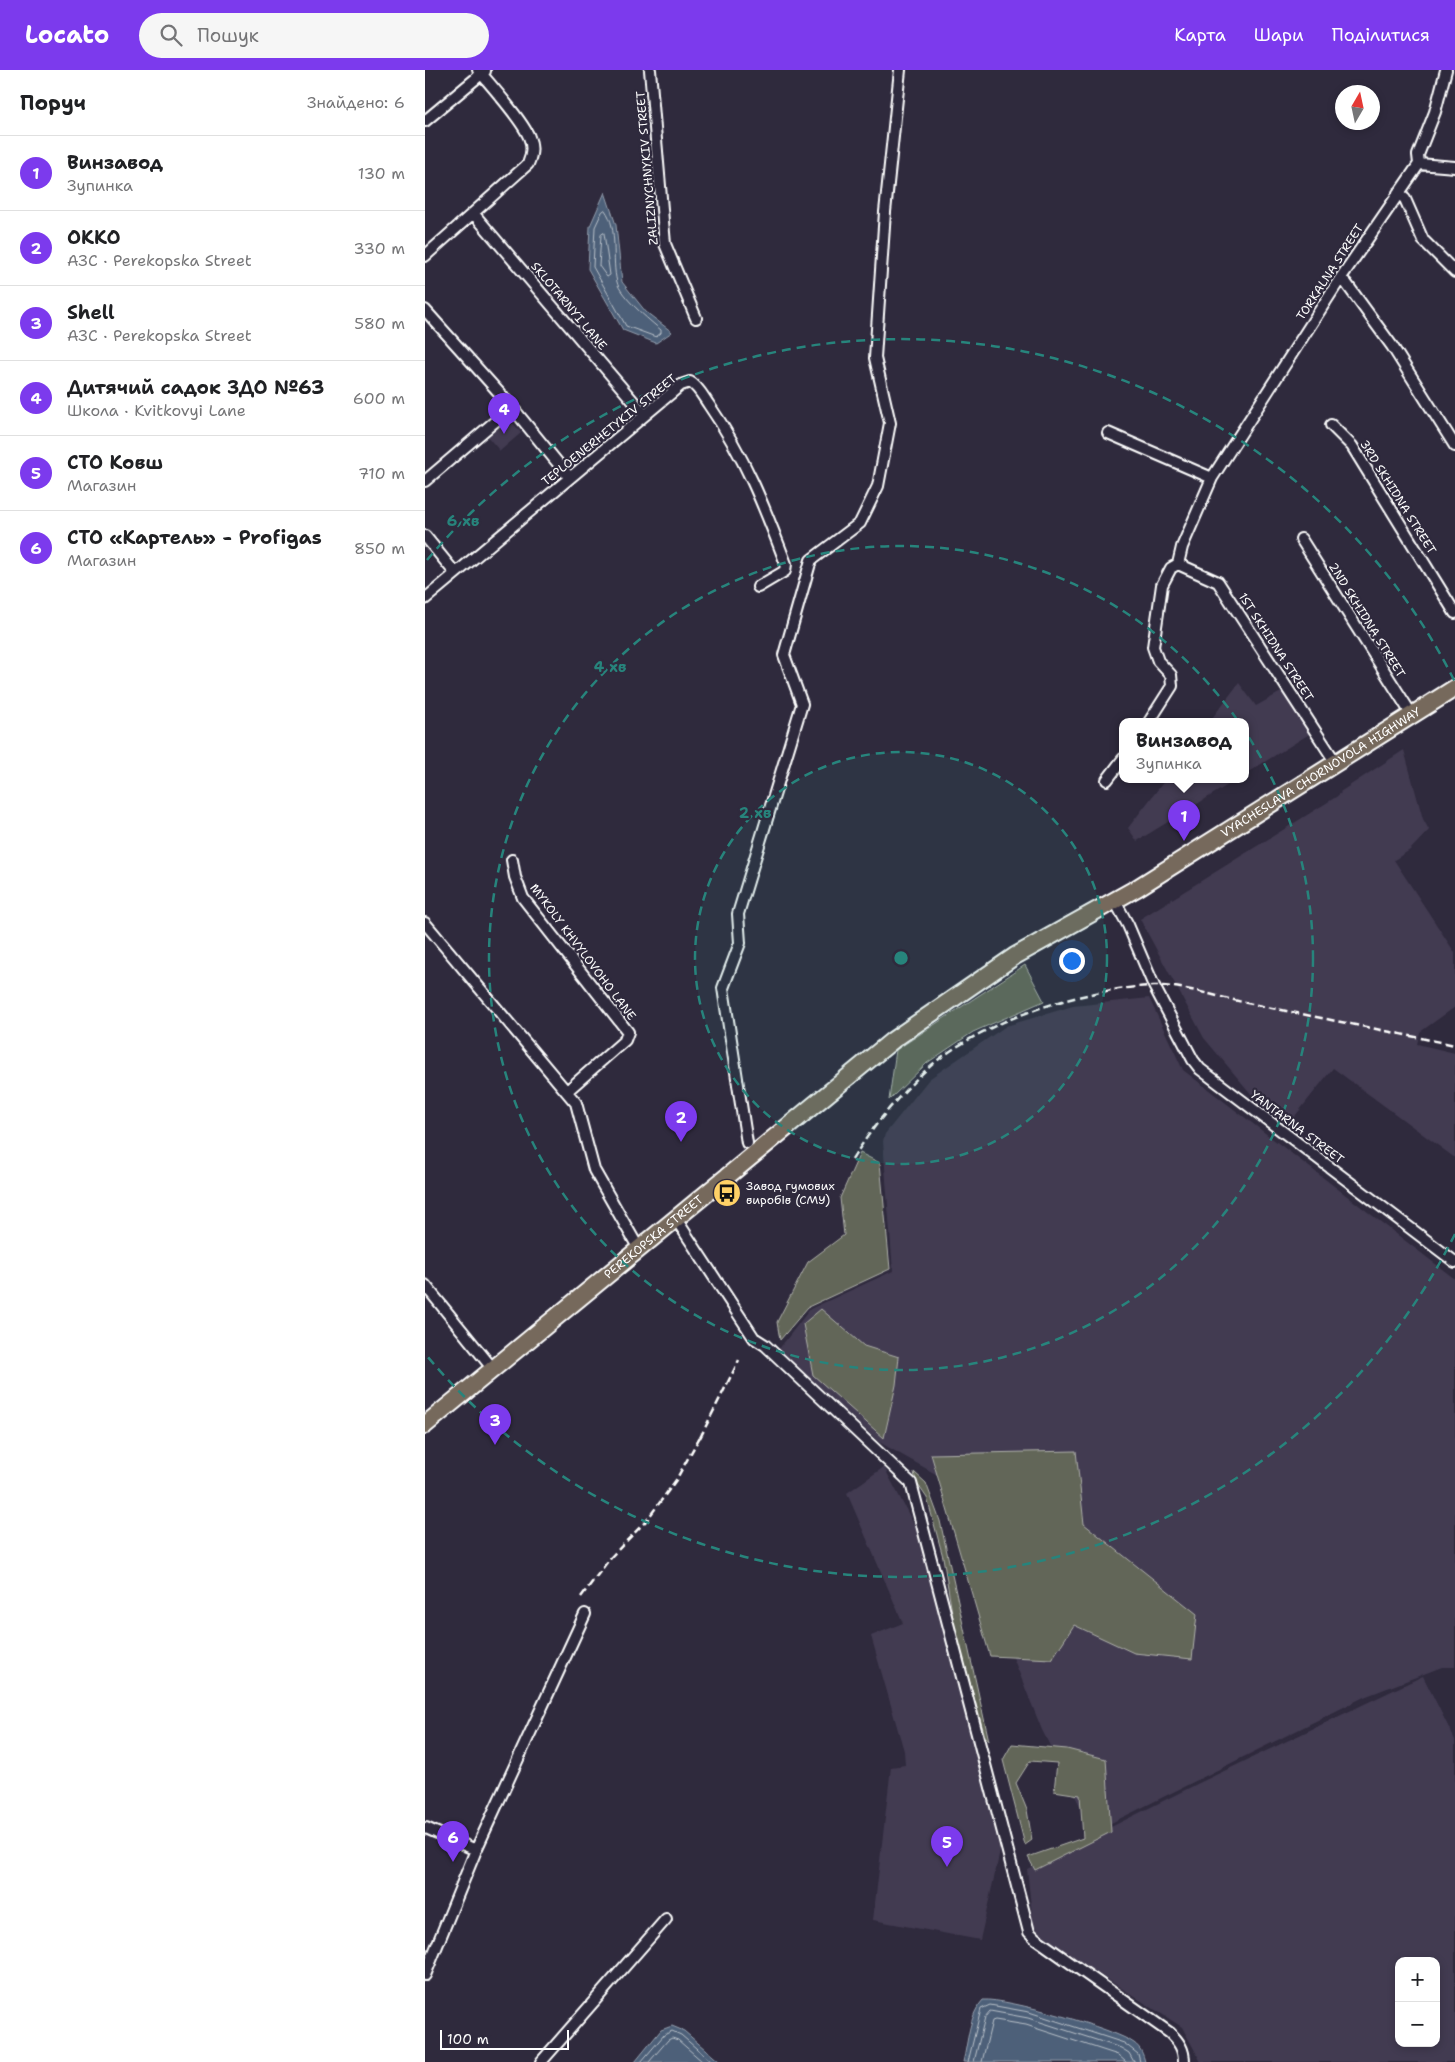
<!DOCTYPE html>
<html lang="uk">
<meta charset="utf-8">
<style>
:root{--surface:#fff;--page:#f6f6f6;--text:#202124;--muted:#757577;--line:#e0e0e0;--accent:#7c3aed}
body{margin:0;font-family:"Shantell Sans",sans-serif;background:var(--page);color:var(--text)}
.controls{position:absolute;right:15px;bottom:15px;display:grid;overflow:hidden;border-radius:10px;box-shadow:0 2px 8px #0003}
.controls button{width:45px;height:45px;display:grid;place-items:center;padding:0;border:0;border-bottom:1px solid var(--line);background:var(--surface);color:var(--text);font:25px sans-serif}
.compass{position:absolute;left:910px;top:15px;width:45px;height:45px;border-radius:50%;background:var(--surface);box-shadow:0 2px 8px #0003;rotate:9deg}
.scale{position:absolute;left:15px;bottom:12px;width:129px;box-sizing:border-box;padding-left:5px;border:2px solid #fff;border-top:0;font-size:14px;line-height:18px;white-space:nowrap;color:#fff;-webkit-text-stroke:4px #2f2a3d;paint-order:stroke}
.you{position:absolute;left:646px;top:890px;width:18px;height:18px;margin:-12px;border:4px solid #fff;border-radius:50%;background:#1a73e8;box-shadow:0 0 0 8px #1a73e833}
.badge{display:grid;place-items:center;width:32px;height:32px;border-radius:50%;background:var(--accent);color:#fff;font-size:16px;font-weight:700}
.pin{position:absolute;translate:-50% -41px;filter:drop-shadow(0 1px 2px #0008)}
.pin::after{content:'';position:absolute;top:26px;width:18px;height:15px;background:inherit;clip-path:polygon(0 0,100% 0,50% 100%)}
.popup{position:absolute;left:694px;top:648px;width:130px;height:65px;box-sizing:border-box;display:grid;place-content:center;border-radius:10px;background:var(--surface);filter:drop-shadow(0 1px 4px #0005);font-size:16px;white-space:nowrap;color:var(--muted)}
.popup b{font-size:19px;color:var(--text)}
.popup::after{content:'';position:absolute;left:50%;top:100%;margin-left:-10px;border:10px solid transparent;border-top-color:var(--surface)}
.list{margin:0;padding:0;list-style:none}
h2{display:flex;justify-content:space-between;align-items:center;height:65px;margin:0;padding:0 20px;font-size:21px}
h2 small{font-size:16px;font-weight:400;color:var(--muted)}
.list li{display:grid;grid-template-columns:32px 1fr auto;gap:15px;align-items:center;box-sizing:border-box;height:75px;padding:0 20px;border-top:1px solid var(--line)}
.list b{display:block;font-size:19px;white-space:nowrap}
.list p{margin:0;font-size:16px;white-space:nowrap;color:var(--muted)}
.list em{font-size:16px;font-style:normal;color:var(--muted)}
.icon{flex:none;width:28px;height:28px;fill:none;stroke:currentColor;stroke-width:2;stroke-linecap:round;stroke-linejoin:round}
.map{position:relative;flex:none;width:1030px;height:1992px;overflow:hidden}
header{display:flex;align-items:center;gap:30px;box-sizing:border-box;height:70px;padding:0 25px;background:var(--accent);color:#fff}
header strong{font-size:24px}
nav{display:flex;gap:28px;margin-inline-start:auto;font-size:18px}
.search{width:350px;height:45px;background:var(--page);display:flex;align-items:center;gap:12px;box-sizing:border-box;padding:0 18px;border-radius:28px;color:var(--muted);font-size:19px}
main{display:flex}
aside{flex:1;background:var(--surface)}
.map>svg:first-child{display:block}
.built{fill:#423b51;fill-rule:evenodd}
.green{fill:#626658;stroke:#b0b2ac}
.water{fill:#4e6179;stroke:#95a0af}
.lines{fill:none;stroke-linecap:round;stroke-linejoin:round}
.shore{stroke:#b8c0c9;stroke-width:1}
.street-casing{stroke:#fff;stroke-width:14}
.primary-casing{stroke:#fff;stroke-width:20}
.street{stroke:#2f2a3d;stroke-width:10}
.primary{stroke:#76695c;stroke-width:16}
.rail{stroke:#fff;stroke-width:2.5;stroke-dasharray:8 4;stroke-linecap:butt}
.ring{fill:none;stroke:#27847c;stroke-width:2.5;stroke-dasharray:9 6}
.labels{text-anchor:middle;stroke-width:4.5;stroke-linejoin:round;paint-order:stroke}
.street-label{font-size:12px;fill:#fff;stroke:#2f2a3d}
.poi-label{font-size:12px;fill:#fff;stroke:#2f2a3d;text-anchor:start}
.centre{fill:#27847c;stroke:#2f2a3d;stroke-width:2.5}
.ring-label{font-size:15px;text-anchor:middle;font-weight:bold;fill:#27847c;stroke:#2f2a3d;stroke-width:4.5;stroke-linejoin:round;paint-order:stroke}
</style>
<header>
<strong>Locato</strong>
<div class="search"><svg class="icon" aria-label="search" viewBox="0 0 24 24"><circle cx="10" cy="10" r="6"/><path d="M15 15l6 6"/></svg>Пошук</div>
<nav><a>Карта</a><a>Шари</a><a>Поділитися</a></nav>
</header>
<main>
<aside>
<h2>Поруч<small>Знайдено: 6</small></h2>
<ul class="list">
<li><span class="badge">1</span><div><b>Винзавод</b><p>Зупинка</p></div><em>130 m</em></li>
<li><span class="badge">2</span><div><b>OKKO</b><p>АЗС · Perekopska Street</p></div><em>330 m</em></li>
<li><span class="badge">3</span><div><b>Shell</b><p>АЗС · Perekopska Street</p></div><em>580 m</em></li>
<li><span class="badge">4</span><div><b>Дитячий садок ЗДО №63</b><p>Школа · Kvitkovyi Lane</p></div><em>600 m</em></li>
<li><span class="badge">5</span><div><b>СТО Ковш</b><p>Магазин</p></div><em>710 m</em></li>
<li><span class="badge">6</span><div><b>СТО «Картель» - Profigas</b><p>Магазин</p></div><em>850 m</em></li>
</ul>
</aside>
<div class="map">
<svg width="1030" height="1992" viewBox="0 0 1030 1992">
<rect width="100%" height="100%" fill="#2f2a3d"/>
<filter id="ink" filterUnits="userSpaceOnUse"><feTurbulence type="fractalNoise" baseFrequency=".02" numOctaves="2"/><feDisplacementMap in="SourceGraphic" scale="10" xChannelSelector="R" yChannelSelector="G"/><feConvolveMatrix kernelMatrix="1 2 1 2 8 2 1 2 1" color-interpolation-filters="sRGB"/></filter>
<g filter="url(#ink)">
<path class="built" d="M83,347l13,16 -21,18 -14,-16z
M814,613l17,23 27,-15 28,42 -66,41v-52h-36z
M979,680l19,69 6,11 -19,20 -16,10 61,93v54l-35,25 -3,12 38,9v105l-122,-90 -45,57 -36,-30 -48,-57 -64,-119 196,-122 5,-4 -1,-1z
M740,710h71l-99,61 -9,-13z
M724,928l34,72 272,209v388h-13l-78,30 -271,135 -51,-102 -101,-253 -62,-35 -100,-93 31,-40 83,-38 -10,-130 2,-7 44,-55 77,-53 67,-20z
M459,1397l37,71 80,309 -21,93 -107,-20 18,-153 14,-2 -1,-14 -33,-115 32,-13 -56,-130z
M998,1606l32,64v144l-22,11 22,-11v178h-254l-19,-35 -136,-87 -13,-15 -6,-56 170,-85zM974,1891h37v82h-37z"/>
<path class="green" d="M600,895l19,36 -71,31 -46,31 -38,37 7,-50z
M435,1083l20,10 10,106 -82,38 -28,33 -3,-18 31,-60 36,-27 -4,-37z
M396,1239l43,37 35,11 -3,28 -12,53 -71,-63 -10,-51z
M651,1381l8,73 113,90 -5,45 -58,-6 -60,-28 -22,34 -62,-3 -59,-202z
M489,1402l12,11 14,38 49,220 -4,-5 -30,-105 -12,-74 -16,-59 -11,-16z
M587,1674l55,5 39,10 5,73 -76,38 -7,-13 55,-19 -3,-43 -26,-4 3,-28 -27,-2 -14,22 11,27 5,30 -7,5 -22,-85z"/>
<path class="water" d="M180,122l11,33 6,57 24,30 26,20 -16,11 -33,-13 -35,-61 2,-43z
M558,1930c24,-2 132,29 151,43 7,5 9,11 11,19h-182c5,-19 6,-48 20,-62z
M247,1956l12,5 36,31h-85l26,-32z"/>
<g class="lines">
<path class="shore" d="M180,140c14,19 6,50 12,72 3,14 33,39 44,48v3l-5,4 -30,-11 -33,-59 2,-40 7,-15z
M179,163l6,42 -3,2 -8,-11 2,-31z
M216,1992l23,-27 8,-4 9,4 31,27
M224,1992l19,-22 4,-2 6,2 25,22
M543,1992l13,-53 9,-4 39,7 95,31 14,11 2,8
M549,1992l11,-45 5,-6 38,7 93,30 8,5 5,9
M557,1992l10,-41 3,-1 31,5 92,30 8,7"/>
<g class="street-casing">
<path id="street" d="M225,0l15,174 31,74
M0,51l60,-50
M994,94l36,3
M973,123l7,6 18,41 32,32
M48,143l172,202
M0,186l103,-92c4,-9 5,-18 1,-27 -7,-17 -38,-52 -51,-67
M915,209l6,4 46,63 63,100
M0,240l87,97 58,71
M906,355l21,21 103,167
M683,363l104,45
M0,411l87,-74
M0,466l30,37
M876,469l111,176
M753,494l4,-17 30,-69 128,-199 79,-115 -1,-9 17,-43 11,-42
M753,494l40,18 118,181
M0,529l256,-214 9,-3c8,4 14,16 19,23 36,52 55,101 77,159l-1,7 -27,16
M724,652l23,-36 -1,-11 -13,-14 -5,-14 9,-62 9,-17 7,-4
M682,710l16,-21
M87,790l3,17 8,21 105,134 -3,8 -58,51
M690,831l13,24 26,61 39,74 7,9 255,193
M0,853l151,180 18,67 45,79
M322,1073l-24,-155 17,-45 -2,-29 64,-210 -18,-49 27,-95 49,-37 18,-37 12,-63 -15,-65 10,-146 15,-142
M251,1149l78,119 11,7 146,138 118,449 6,6 135,95c9,9 14,16 14,29
M0,1215l68,84
M1,1758l50,22 109,-236
M0,1905l51,-125
M116,1992l125,-143"/>
</g>
<g class="primary-casing">
<g id="primary">
<path id="s1" d="M0,1355l468,-385 122,-84 122,-68 318,-200"/>
</g>
</g>
<use href="#street" class="street"/>
<use href="#primary" class="primary"/>
<path class="rail" d="M427,1090c21,-34 45,-63 74,-90 54,-49 156,-82 228,-84 28,-1 64,11 93,17 69,14 139,28 208,42
M275,1368l39,-78
M156,1527l30,-40 36,-37 29,-40 26,-47"/>
</g>
</g>
<circle cx="476" cy="888" r="206" fill="#27847c" fill-opacity=".12"/>
<g class="ring">
<circle cx="476" cy="888" r="206"/>
<circle cx="476" cy="888" r="412"/>
<path d="M1030 1164A619 619 0 0 1 2 1286M2 490A619 619 0 0 1 1030 612"/>
</g>
<defs>
<g id="bus-disc" transform="scale(1.4375)"><circle r="9.5" fill="#ffd166" stroke="#2f2a3d"/><path d="M-5-6H5V4H4V6H2V4H-2V6H-4V4H-5ZM-3.5-4V0h7V-4ZM-3.5 1.2v1.5H-2V1.2ZM2 1.2v1.5H3.5V1.2Z" fill="#111"/></g>
</defs>
<g fill-rule="evenodd">
<use href="#bus-disc" x="302" y="1123"/>
</g>
<g class="labels">
<g class="street-label">
<text transform="translate(222 98) rotate(-95)" y="4">ZALIZNYCHNYKIV STREET</text>
<text transform="translate(905 202) rotate(-57)" y="4">TORKALNA STREET</text>
<text transform="translate(144 236) rotate(50)" y="4">SKLOTARNYI LANE</text>
<text transform="translate(184 360) rotate(-39)" y="4">TEPLOENERHETYKIV STREET</text>
<text transform="translate(973 427) rotate(58)" y="4">3RD SKHIDNA STREET</text>
<text transform="translate(942 550) rotate(58)" y="4">2ND SKHIDNA STREET</text>
<text transform="translate(851 577) rotate(57)" y="4">1ST SKHIDNA STREET</text>
<text dy="4" stroke="none"><textPath href="#s1" startOffset="1111">VYACHESLAVA CHORNOVOLA HIGHWAY</textPath></text>
<text transform="translate(158 882) rotate(53)" y="4">MYKOLY KHVYLOVOHO LANE</text>
<text transform="translate(872 1057) rotate(37)" y="4">YANTARNA STREET</text>
<text dy="4" stroke="none"><textPath href="#s1" startOffset="296">PEREKOPSKA STREET</textPath></text>
</g>
<g class="poi-label">
<text x="321" y="1120">Завод гумових<tspan x="321" dy="14">виробів (СМУ)</tspan></text>
</g>
</g>
<circle cx="476" cy="888" r="8" class="centre"/>
<g class="ring-label">
<text x="38" y="456">6 хв</text>
<text x="185" y="602">4 хв</text>
<text x="330" y="748">2 хв</text>
</g>
</svg>
<div class="controls">
<button>+</button>
<button>−</button>
</div>
<svg class="compass" viewBox="-18 -18 36 36"><path d="M0-13l5 13h-10z" fill="#e53935"/><path d="M0 13l5-13h-10z" fill="#757577"/></svg>
<div class="scale">100 m</div>
<div class="you"></div>
<div class="pin badge" style="left:759px;top:771px">1</div>
<div class="popup"><b>Винзавод</b>Зупинка</div>
<div class="pin badge" style="left:256px;top:1072px">2</div>
<div class="pin badge" style="left:70px;top:1375px">3</div>
<div class="pin badge" style="left:79px;top:364px">4</div>
<div class="pin badge" style="left:522px;top:1797px">5</div>
<div class="pin badge" style="left:28px;top:1792px">6</div>
</div>
</main>
